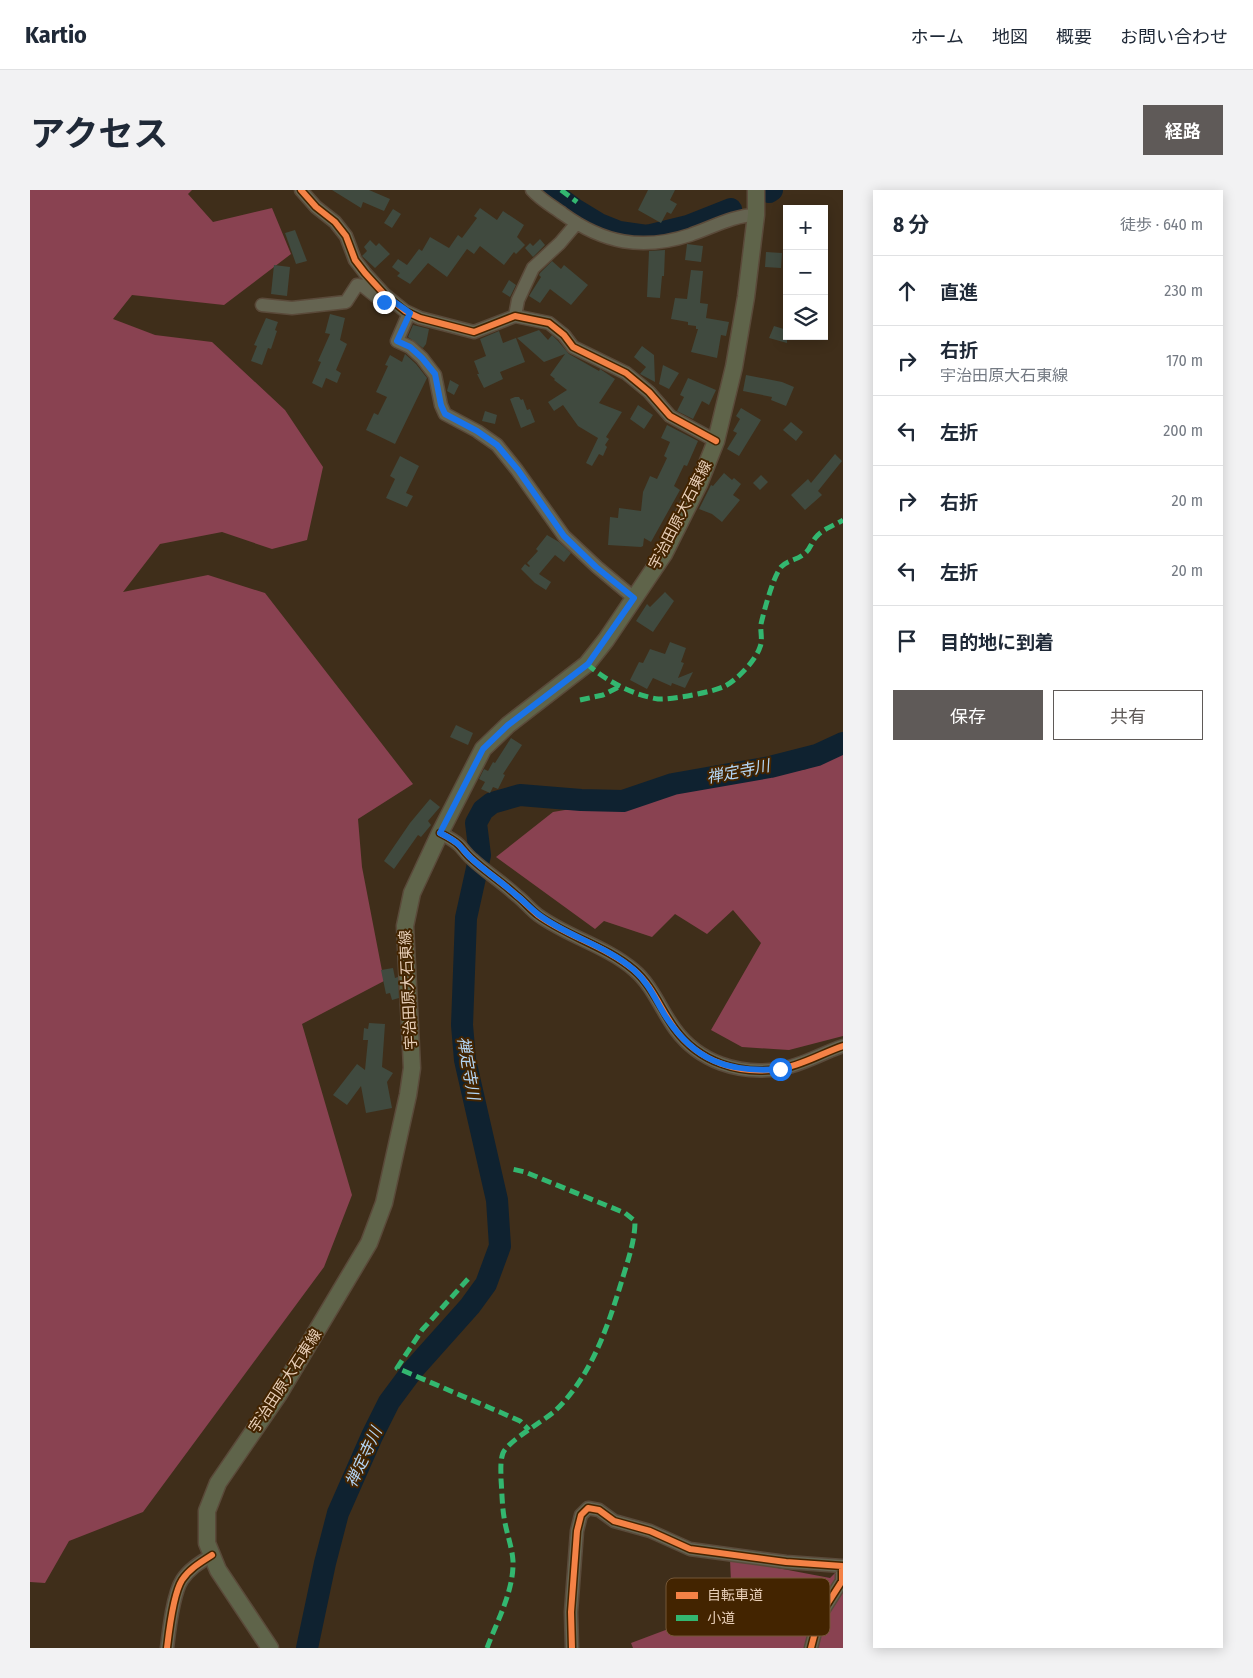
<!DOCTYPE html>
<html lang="ja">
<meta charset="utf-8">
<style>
:root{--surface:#fff;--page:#f2f2f3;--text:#1f2937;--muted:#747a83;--line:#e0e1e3;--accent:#5f5a58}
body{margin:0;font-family:"Fira Sans Condensed","Noto Sans JP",sans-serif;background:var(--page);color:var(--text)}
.controls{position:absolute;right:15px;top:15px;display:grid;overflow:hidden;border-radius:0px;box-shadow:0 2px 12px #0003}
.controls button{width:45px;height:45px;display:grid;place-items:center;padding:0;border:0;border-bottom:1px solid var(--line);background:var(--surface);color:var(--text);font:25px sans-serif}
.stop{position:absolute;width:15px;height:15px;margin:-11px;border:4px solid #1a73e8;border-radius:50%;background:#fff}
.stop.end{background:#1a73e8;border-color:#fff;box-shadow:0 1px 5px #0008}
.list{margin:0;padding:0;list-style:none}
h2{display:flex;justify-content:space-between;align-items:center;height:65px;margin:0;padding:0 20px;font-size:21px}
h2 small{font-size:16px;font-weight:400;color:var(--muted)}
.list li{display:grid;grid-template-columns:32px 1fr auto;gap:15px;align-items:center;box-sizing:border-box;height:70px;padding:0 20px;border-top:1px solid var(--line)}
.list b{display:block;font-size:19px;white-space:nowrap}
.list p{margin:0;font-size:16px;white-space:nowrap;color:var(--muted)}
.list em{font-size:16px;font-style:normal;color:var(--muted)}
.actions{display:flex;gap:10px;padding:15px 20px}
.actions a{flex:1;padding:11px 0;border:1px solid var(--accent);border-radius:0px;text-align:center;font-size:18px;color:var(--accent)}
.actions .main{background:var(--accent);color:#fff}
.icon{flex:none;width:28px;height:28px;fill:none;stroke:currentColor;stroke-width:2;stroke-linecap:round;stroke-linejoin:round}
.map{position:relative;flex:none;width:813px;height:1458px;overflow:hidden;border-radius:0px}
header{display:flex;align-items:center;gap:30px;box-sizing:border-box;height:70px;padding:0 25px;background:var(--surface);border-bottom:1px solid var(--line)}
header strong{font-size:24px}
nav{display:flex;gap:28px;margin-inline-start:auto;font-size:18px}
.intro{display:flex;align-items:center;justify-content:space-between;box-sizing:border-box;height:120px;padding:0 30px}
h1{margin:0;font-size:35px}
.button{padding:12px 22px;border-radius:0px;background:var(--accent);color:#fff;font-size:18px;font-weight:700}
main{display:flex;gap:30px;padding:0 30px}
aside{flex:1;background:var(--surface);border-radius:0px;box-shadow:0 2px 12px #0003}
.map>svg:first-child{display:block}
.forest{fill:#894251}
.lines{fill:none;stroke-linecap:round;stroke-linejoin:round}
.river{stroke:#0f2230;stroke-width:22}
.building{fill:#404a3f}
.minor-casing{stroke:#5a4a3a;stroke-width:15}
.major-casing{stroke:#5a4a3a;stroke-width:19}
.minor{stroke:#656451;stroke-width:12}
.major{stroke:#5f644a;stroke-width:16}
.quiet{stroke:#33b770;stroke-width:5;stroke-dasharray:10 5;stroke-linecap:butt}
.cycleway-casing{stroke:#432400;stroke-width:9}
.cycleway{stroke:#f48246;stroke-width:6}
.route{stroke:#1a73e8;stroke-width:6}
.labels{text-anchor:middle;stroke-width:4;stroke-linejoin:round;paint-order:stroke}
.street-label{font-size:15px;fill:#e8cfb8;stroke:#432400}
.water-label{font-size:16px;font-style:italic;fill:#b3d5f4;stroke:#432400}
.key{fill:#432400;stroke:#755737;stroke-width:1}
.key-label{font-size:14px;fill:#e8cfb8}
</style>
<header>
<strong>Kartio</strong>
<nav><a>ホーム</a><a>地図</a><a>概要</a><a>お問い合わせ</a></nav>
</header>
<div class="intro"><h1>アクセス</h1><a class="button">経路</a></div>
<main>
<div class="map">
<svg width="813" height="1458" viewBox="0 0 813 1458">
<rect width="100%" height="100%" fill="#3f2e1a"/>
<path class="forest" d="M0,0h162l-4,4 25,28 59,-14 19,46 -67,51 -92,-10 -19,24 42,16 57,7 73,68 38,57 -16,73 -35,9 -50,-17 -62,12 -37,48 85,-17 57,18 148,191 -55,35 4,48 22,114 -82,43 50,171 -28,72 -181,245 -74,29 -24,42 -15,-1z
M813,548v298l-54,14 -47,-3 -31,-17 50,-87 -28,-33 -26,24 -32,-20 -23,23 -48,-16 -9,8 -99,-72 57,-45 254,-43z
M700,1369l100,19 13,-13v83h-210l-2,-5 101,-38z"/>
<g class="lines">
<path class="river" d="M519,0l27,20 23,14 20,8 28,4 41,-10 43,-17
M739,2l3,-2
M277,1458l18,-85 13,-50 34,-77 17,-34 23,-31 58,-65 16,-22 14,-38 -3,-46 -32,-140 -3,-35 4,-107 14,-63 -4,-32 7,-13 9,-7 28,-8 61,5 42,1 50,-17 97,-17 47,-12 26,-12"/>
</g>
<path class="building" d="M302,0h37l21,9 -6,12 -21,-9 -2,6z
M618,0h27l-5,10 7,4 -6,10 -4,-2 -6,11 -23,-13z
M450,18l17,12 6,-9 21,14 -7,12 8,8 -9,9 -2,-2 -10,13 -24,-19 -6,8 -7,-5 -20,28 -19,-14 -18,21 -13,-8 3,-3 -8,-6 6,-8 9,6 12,-16 3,2 8,-14 19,11 9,-13 4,3 15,-20 -3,-2z
M363,19l8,5 -9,14 -8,-5z
M265,40l12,31 -11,3 -11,-31z
M510,49l5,6 -12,12 -8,-9 5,-5 3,3z
M340,50l6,6 3,-3 11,11 -15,14 -13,-12 5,-5 -3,-4z
M657,54l16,2 -2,16 -16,-2z
M635,60l-1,26h-2l-2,22 -13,-1 2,-46z
M736,62l16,1 -1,15 -16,-1z
M522,71l9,8 3,-4 24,20 -17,20 -21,-16 -10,14 -11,-7 12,-19 -2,-2 1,-2z
M244,75l16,2 -3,29 -16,-2z
M661,80l12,1 -3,32 8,1 -2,14 23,4 -3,14 -5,-1 -4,23 -26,-6 7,-23h-2v-3l-8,-1v-3l-17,-3 4,-21 12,1z
M479,90l7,5 -6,12 -8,-5z
M300,124l15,4 -5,22 7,4 -11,26 5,3 -4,10 -11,-5 -4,10 -10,-5 9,-21 -3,-1 12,-27 -5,-1z
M236,128l12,4 -3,8 2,1 -6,18 -3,-1 -6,17 -11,-4 6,-15 -3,-1z
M383,135l16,4 -3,15 -3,4 -15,-11z
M744,136l13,4v13l-18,-5z
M509,140l9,10 4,-5 6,6 11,13 30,17 1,-2 15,10 -16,24 23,9 -16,25 3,2 -4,6 2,2 -4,9 -4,-2 -7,12 -6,-3 12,-25 -20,-12 -15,-21 -9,6 -6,-9 19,-12 -13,-10 1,-1 -5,-4 15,-21 -21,8 -27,-24z
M469,141l4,12 13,-5 9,24 -25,10 3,7 -19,9 -7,-14h2l-5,-13 12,-5 -6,-17z
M612,156l12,9 1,27 -15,-8 6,-7 -12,-10z
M375,164l11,10 11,14 -32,66 -29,-14 8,-17 4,2 9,-18 -11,-5 12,-26 -3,-1 5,-10 12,7z
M633,175l16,8 -10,16 -10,-5z
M716,185l36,7 12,5 -8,19 -15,-6 1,-3 -29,-6z
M658,188l28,12 -7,15 -7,-4 -9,18 -16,-8 7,-14 -4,-2z
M420,190l9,5 -5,10 -7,-4z
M485,207h4l2,3 2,-1 4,11 3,-1 5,13 -14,6 -11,-29z
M608,215l15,10 -9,14 -14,-10z
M711,218l20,12 -22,36 -12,-7 10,-16 -4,-2 7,-12 -4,-3z
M455,221l12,4 -2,9 -13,-3z
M761,232l12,10 -7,9 -13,-11z
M637,235l31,16 -11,25 -3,-1 -10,21 6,4 -29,52 -7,-4 -1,8 -2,1 -33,-2 2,-28 8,1 1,-10 22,3 2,-19 7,-16 7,3 10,-21 -3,-2 6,-14 -9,-4z
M805,264l7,7 -24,30 4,4 -17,15 -14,-15 17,-16 3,4z
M370,266l19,10 -13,27 7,3 -6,11 -21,-9 9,-19 -5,-3z
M694,283l8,7 2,-2 7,6 -8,11 7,5 -18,22 -10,-8 -13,-5 12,-24 2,1z
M731,285l7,7 -8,8 -7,-7z
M517,345l12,7 12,11 -7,9 -9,-7 -16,19 12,8 -5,8 -11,-7 -14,-14 4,-5 4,3 1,-1 -3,-3 11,-12 -2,-2z
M635,402l9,9 -21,31 -17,-11 11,-17 3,3z
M640,452l16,6 -5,14 3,1 -6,15 15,-6 -8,16 -13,-5 -1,3 -18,-8 -6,11 -17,-9 9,-18 4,1 7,-14 15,5z
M426,535l17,8 -5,12 -18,-8z
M481,548l11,7 -19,29 2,1 -7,14 -5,-2 -3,6 -9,-4 4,-7 -6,-3 5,-10 4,2 5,-9 2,1z
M400,609l10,8 -12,14 3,4 -10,12 -3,-2 -24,34 -10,-8 26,-38z
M363,778l2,10 3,-1 1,21 -7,2 -2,-7 -4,1 -5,-24z
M339,833l16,1 -3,43 11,6 -6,9 5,26 -26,5 -5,-27 -14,19 -14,-10 24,-31 8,6 3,-30h-5l1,-12 4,1z"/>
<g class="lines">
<g class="minor-casing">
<path id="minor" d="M271,0l15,17 19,15 11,14 9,24 10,13 19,21 21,17 15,7 54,14 41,-16 34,7 15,12 9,12 53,26 23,19 21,24 46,25
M502,0c9,10 20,16 31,24 40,29 79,37 127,21 21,-7 44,-20 66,-20
M232,115l30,3 54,-6 11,-17 6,1 20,16
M379,123l-12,28 13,6 12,11 13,17 6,30 4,9 32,17 20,14 20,25 47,66 33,31 37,31
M485,126l3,-16 15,-32 27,-25 16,-19
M410,643c6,3 14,7 19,12 4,4 8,10 13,14 14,13 30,23 44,36 8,6 14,14 22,20 30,22 68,31 96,55 18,15 27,40 41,59 24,33 64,46 104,40 22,-3 43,-16 64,-23
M137,1458c2,-17 6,-54 15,-68 7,-11 19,-18 30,-25
M542,1458l-1,-36 6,-81 4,-16 7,-7 11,2 15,11 36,10 40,18 96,13 56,4v15l-23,36 -8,31"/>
</g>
<g class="major-casing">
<path id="major" d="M240,1458l-52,-78 -11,-27v-32l11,-28 61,-89 90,-151 15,-40 24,-108 4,-27 -7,-142 7,-33 28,-60 43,-84 25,-24 79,-61 19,-24 58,-86 35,-70 17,-43 18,-74 12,-70 10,-82v-25"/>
</g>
<use href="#minor" class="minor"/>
<use href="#major" class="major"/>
<path class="quiet" d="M531,0l16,12
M557,474c19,17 46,31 71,35 12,1 56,-7 67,-13 12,-6 31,-26 35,-39 3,-7 0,-16 1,-23 3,-13 12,-47 20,-57 7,-7 16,-7 23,-13 7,-5 7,-12 13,-18 6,-7 18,-11 26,-16
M550,510l23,-5 18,-9
M438,1089l-46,51 -25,38 105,45 18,8 9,9
M457,1458c10,-27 27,-57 26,-87 -1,-15 -7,-29 -9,-44 -2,-12 -2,-25 -3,-38 0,-8 -1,-18 2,-26 6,-13 41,-32 53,-43 36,-35 52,-84 66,-130 6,-20 13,-39 13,-59l-10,-8 -100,-41 -13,-3"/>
<g class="cycleway-casing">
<path id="cycleway" d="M271,0l15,17 19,15 11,14 9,24 10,13 19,21 21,17 15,7 54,14 41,-16 34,7 15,12 9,12 53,26 23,19 21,24 46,25
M410,643c6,3 14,7 19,12 4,4 8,10 13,14 14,13 30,23 44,36 8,6 14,14 22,20 30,22 68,31 96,55 18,15 27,40 41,59 24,33 64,46 104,40 22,-3 43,-16 64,-23
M137,1458c2,-17 6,-54 15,-68 7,-11 19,-18 30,-25
M542,1458l-1,-36 6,-81 4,-16 7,-7 11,2 15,11 36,10 40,18 96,13 56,4v15l-23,36 -8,31"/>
</g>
<use href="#cycleway" class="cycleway"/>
</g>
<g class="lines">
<path class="route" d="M354,112l5,-4 21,15 -13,28 13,6 12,11 13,16 6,31 4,9 32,17 20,14 21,25 46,66 32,31 38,31 -46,66 -80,61 -25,24 -43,84c6,3 14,7 19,12 4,4 8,10 13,14 14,13 30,23 44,36 8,6 15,14 23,20 29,22 68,31 95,55 15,13 22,31 32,47 29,44 62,56 114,52"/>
</g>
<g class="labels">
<g class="street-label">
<text transform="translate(650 325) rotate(-63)" y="5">宇治田原大石東線</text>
<text transform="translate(378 800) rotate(-93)" y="5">宇治田原大石東線</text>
<text transform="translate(255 1191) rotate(-57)" y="5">宇治田原大石東線</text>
</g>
<g class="water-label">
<text transform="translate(708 581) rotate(-11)" y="6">禅定寺川</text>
<text transform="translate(439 878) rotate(80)" y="6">禅定寺川</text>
<text transform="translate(333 1267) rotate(-65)" y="6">禅定寺川</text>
</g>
</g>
<rect x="636" y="1388" width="164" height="58" rx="8" class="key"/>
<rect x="646" y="1402" width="22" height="7" fill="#f48246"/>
<rect x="646" y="1425" width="22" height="6" fill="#33b770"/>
<g class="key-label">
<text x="677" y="1410">自転車道</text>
<text x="677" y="1433">小道</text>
</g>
</svg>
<div class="controls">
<button>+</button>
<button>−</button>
<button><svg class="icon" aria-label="layers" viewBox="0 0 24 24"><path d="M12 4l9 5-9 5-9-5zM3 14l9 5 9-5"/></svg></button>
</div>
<div class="stop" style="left:750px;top:879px"></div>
<div class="stop end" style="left:354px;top:112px"></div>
</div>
<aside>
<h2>8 分<small>徒歩 · 640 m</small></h2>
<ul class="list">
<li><svg class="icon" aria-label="ahead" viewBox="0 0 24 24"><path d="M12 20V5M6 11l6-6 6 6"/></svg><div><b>直進</b></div><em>230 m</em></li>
<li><svg class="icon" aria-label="right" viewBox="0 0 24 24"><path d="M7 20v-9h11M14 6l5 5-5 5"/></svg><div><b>右折</b><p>宇治田原大石東線</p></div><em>170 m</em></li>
<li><svg class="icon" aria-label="left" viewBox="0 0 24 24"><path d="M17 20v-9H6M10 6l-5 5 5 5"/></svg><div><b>左折</b></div><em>200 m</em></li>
<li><svg class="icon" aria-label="right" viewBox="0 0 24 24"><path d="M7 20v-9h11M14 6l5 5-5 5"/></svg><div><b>右折</b></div><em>20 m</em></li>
<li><svg class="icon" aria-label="left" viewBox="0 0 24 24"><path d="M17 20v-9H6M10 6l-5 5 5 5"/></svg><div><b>左折</b></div><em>20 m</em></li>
<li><svg class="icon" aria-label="arrive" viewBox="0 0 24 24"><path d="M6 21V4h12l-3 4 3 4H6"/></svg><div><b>目的地に到着</b></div></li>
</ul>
<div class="actions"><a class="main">保存</a><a>共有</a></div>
</aside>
</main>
